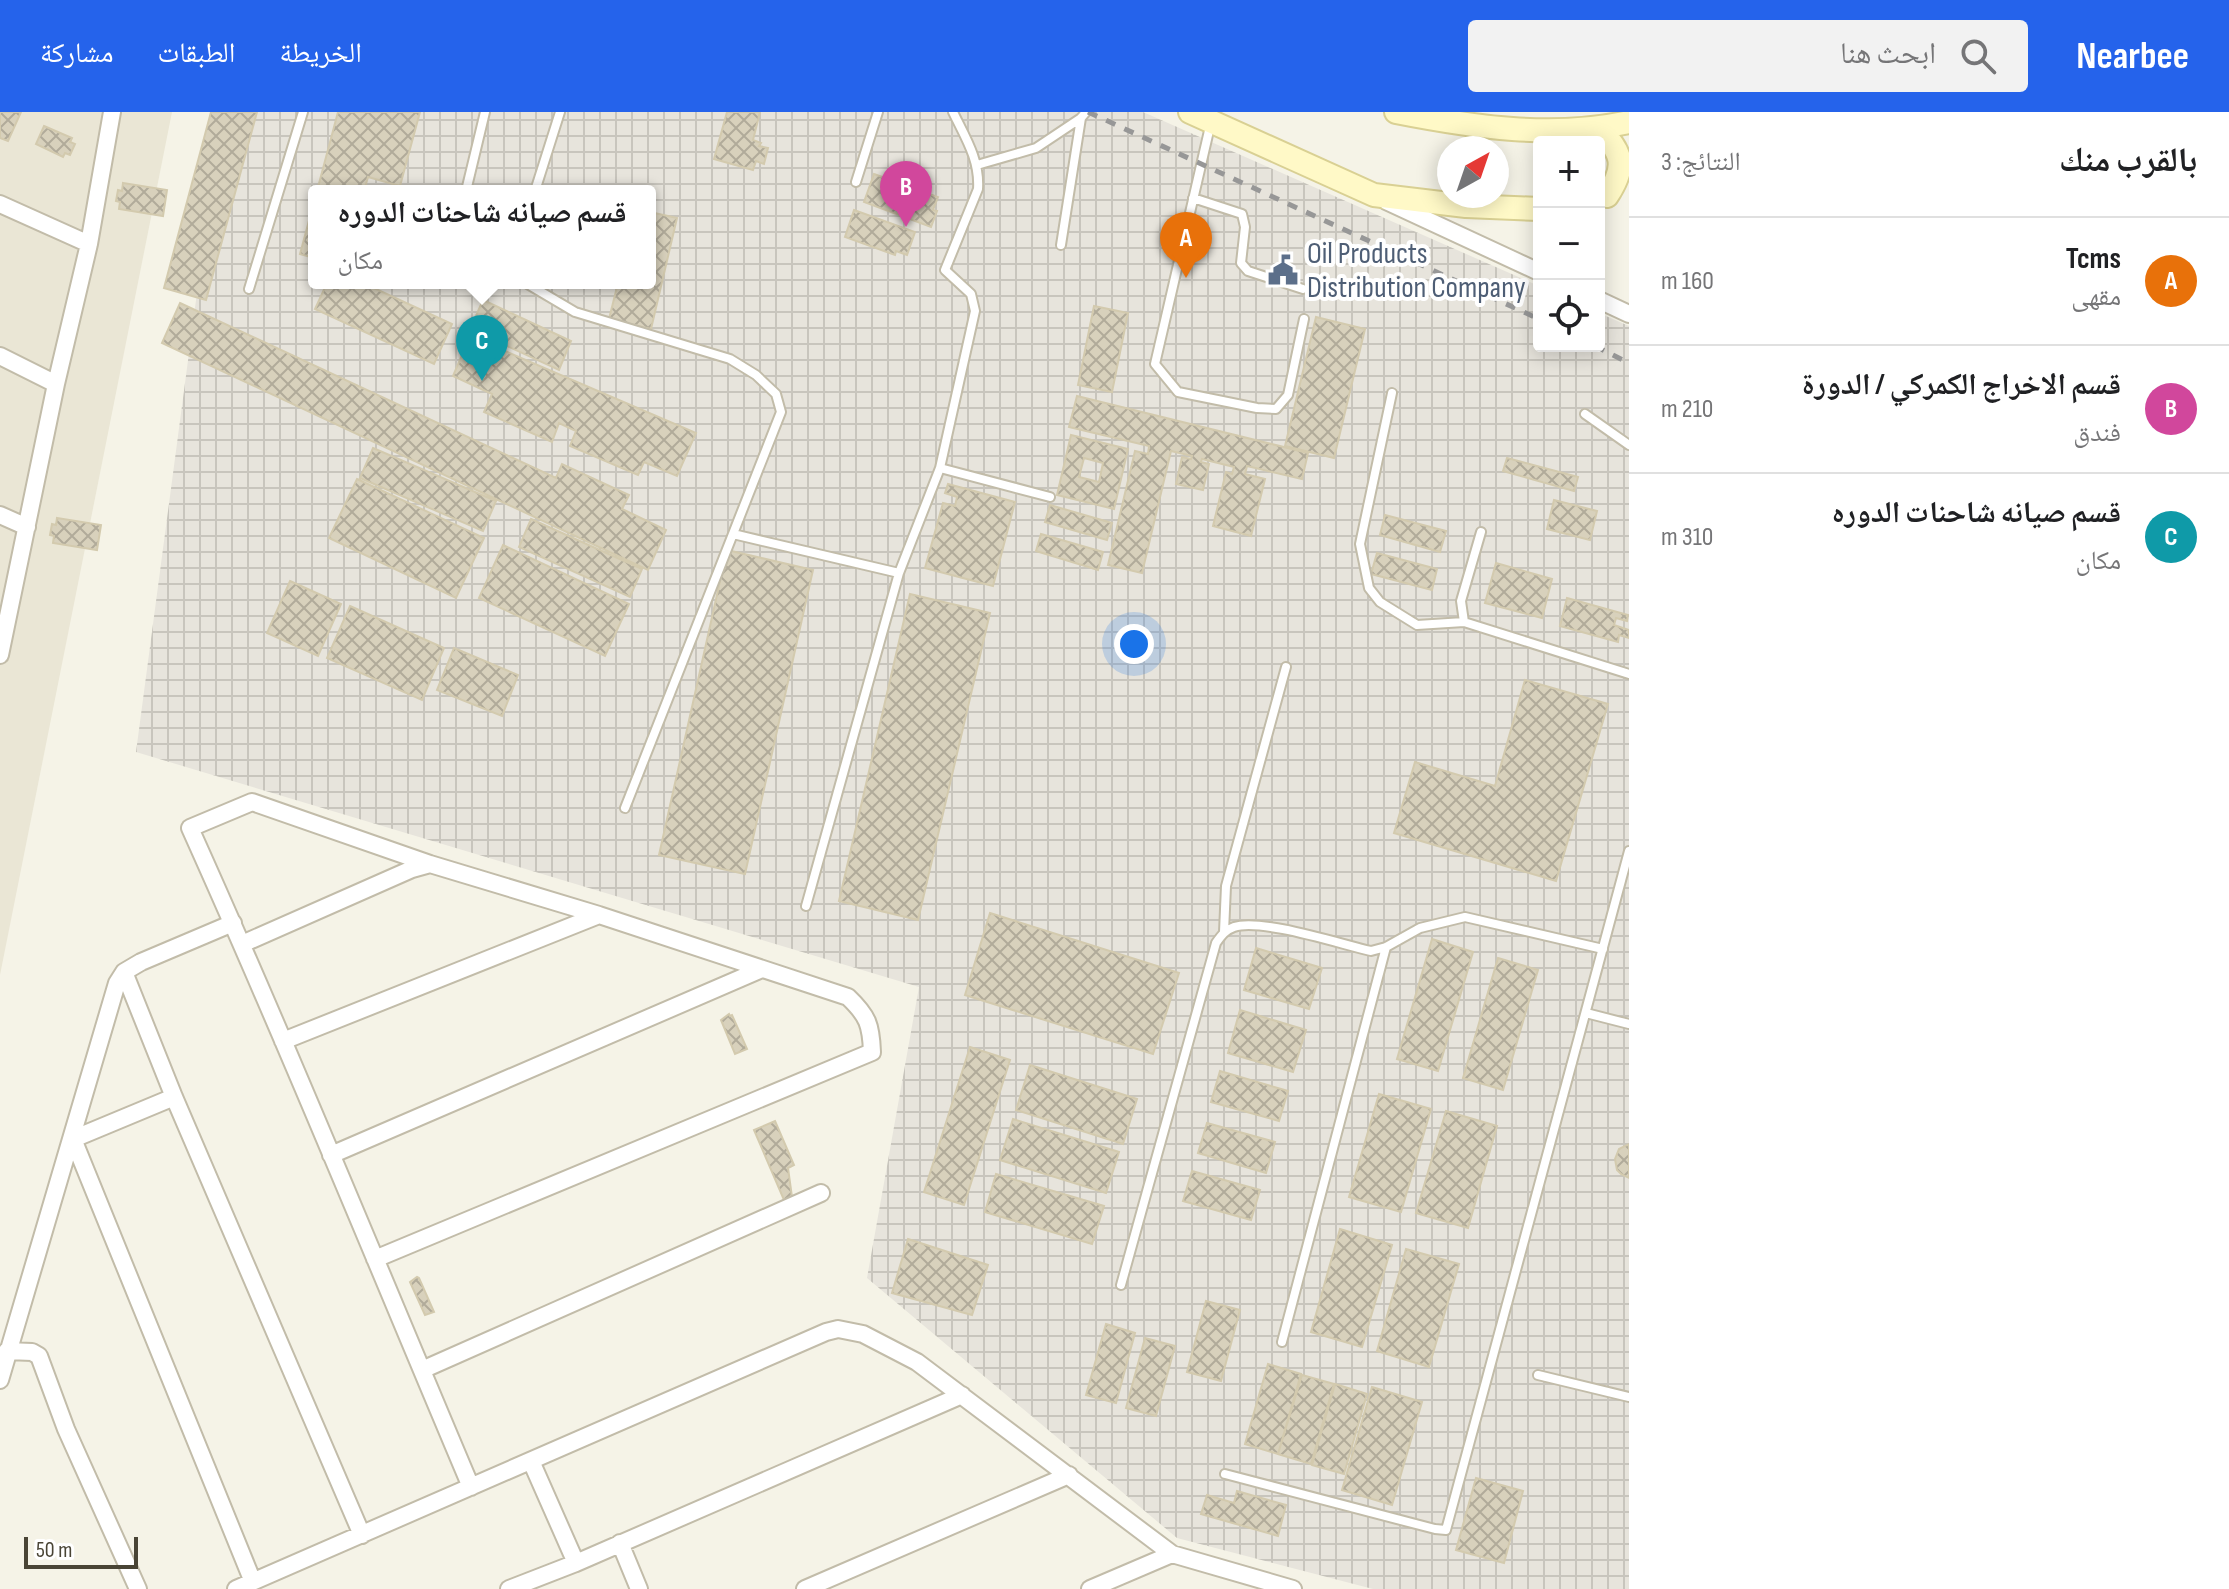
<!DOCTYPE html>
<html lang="ar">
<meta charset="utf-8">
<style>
:root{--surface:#fff;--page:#f2f2f2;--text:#202124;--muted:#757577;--line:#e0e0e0;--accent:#2563eb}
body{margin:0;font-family:"Sofia Sans Condensed","Noto Naskh Arabic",sans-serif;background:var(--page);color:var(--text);direction:rtl}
.controls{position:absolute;right:24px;top:24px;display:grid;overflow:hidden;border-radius:8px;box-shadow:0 4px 20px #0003}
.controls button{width:72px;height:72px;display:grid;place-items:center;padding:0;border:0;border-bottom:2px solid var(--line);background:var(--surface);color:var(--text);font:40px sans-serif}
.compass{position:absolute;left:1437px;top:24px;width:72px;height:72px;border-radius:50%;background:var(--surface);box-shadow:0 4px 20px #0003;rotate:40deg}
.scale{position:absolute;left:24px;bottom:20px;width:114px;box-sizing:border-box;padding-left:8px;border:4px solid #494435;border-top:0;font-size:22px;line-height:28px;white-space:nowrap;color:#494435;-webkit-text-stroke:6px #fff;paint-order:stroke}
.you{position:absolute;left:1134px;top:532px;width:28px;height:28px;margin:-20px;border:6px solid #fff;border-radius:50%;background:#1a73e8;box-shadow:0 0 0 12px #1a73e833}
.badge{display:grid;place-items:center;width:52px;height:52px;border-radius:50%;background:var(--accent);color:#fff;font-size:26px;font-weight:700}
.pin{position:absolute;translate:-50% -66px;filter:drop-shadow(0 2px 4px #0008)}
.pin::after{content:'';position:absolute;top:42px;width:28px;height:24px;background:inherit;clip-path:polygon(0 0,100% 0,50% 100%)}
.popup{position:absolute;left:308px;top:73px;width:348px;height:104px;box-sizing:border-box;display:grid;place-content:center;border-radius:8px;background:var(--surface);filter:drop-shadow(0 2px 6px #0005);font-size:26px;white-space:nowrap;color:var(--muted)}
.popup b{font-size:30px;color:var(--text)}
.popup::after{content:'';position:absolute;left:50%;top:100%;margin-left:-16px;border:16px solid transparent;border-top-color:var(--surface)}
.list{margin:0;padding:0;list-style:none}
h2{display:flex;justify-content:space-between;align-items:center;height:104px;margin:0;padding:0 32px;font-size:34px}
h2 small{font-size:26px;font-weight:400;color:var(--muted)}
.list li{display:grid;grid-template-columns:52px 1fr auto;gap:24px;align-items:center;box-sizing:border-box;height:128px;padding:0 32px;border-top:2px solid var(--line)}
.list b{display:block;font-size:30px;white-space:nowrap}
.list p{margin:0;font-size:26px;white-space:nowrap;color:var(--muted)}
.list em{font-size:26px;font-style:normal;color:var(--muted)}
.icon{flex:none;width:44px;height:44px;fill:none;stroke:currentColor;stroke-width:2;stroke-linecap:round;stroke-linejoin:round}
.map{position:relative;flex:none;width:1629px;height:1477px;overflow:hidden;direction:ltr}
header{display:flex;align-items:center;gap:48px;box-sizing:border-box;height:112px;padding:0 40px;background:var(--accent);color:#fff}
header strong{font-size:38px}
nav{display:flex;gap:44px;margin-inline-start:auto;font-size:28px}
.search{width:560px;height:72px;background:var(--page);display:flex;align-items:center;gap:20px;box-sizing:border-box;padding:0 28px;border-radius:8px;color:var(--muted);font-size:30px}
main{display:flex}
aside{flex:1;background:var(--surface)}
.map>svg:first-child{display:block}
.residential{fill:#eae6d5}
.industrial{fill:url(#industrial-grid);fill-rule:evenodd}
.building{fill:url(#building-cross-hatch);stroke:#d3caae;stroke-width:2;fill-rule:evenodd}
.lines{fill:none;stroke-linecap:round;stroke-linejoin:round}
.lane-casing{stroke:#c2bca9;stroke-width:12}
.street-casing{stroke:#c2bca9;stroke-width:20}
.secondary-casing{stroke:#d9d093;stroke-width:26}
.lane{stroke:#fff;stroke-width:8}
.street{stroke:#fff;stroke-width:16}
.secondary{stroke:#fff9c7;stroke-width:22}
.rail{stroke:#979797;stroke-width:5;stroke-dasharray:10 10;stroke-linecap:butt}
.labels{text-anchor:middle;stroke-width:8;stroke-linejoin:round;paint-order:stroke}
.service-label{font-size:30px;fill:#4e5e75;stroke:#fff;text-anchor:start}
</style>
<header>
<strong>Nearbee</strong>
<div class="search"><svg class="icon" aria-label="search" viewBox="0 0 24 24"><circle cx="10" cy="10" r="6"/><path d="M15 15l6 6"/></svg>ابحث هنا</div>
<nav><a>الخريطة</a><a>الطبقات</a><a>مشاركة</a></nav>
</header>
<main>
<aside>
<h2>بالقرب منك<small>النتائج: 3</small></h2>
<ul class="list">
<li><span class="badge" style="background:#e8710a">A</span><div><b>Tcms</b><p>مقهى</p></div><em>160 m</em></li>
<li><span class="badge" style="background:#d1479c">B</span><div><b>قسم الاخراج الكمركي / الدورة</b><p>فندق</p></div><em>210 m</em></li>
<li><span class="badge" style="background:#0f9aa8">C</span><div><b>قسم صيانه شاحنات الدوره</b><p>مكان</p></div><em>310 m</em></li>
</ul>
</aside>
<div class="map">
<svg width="1629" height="1477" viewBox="0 0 1629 1477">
<defs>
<pattern id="industrial-grid" width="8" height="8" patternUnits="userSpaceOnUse" patternTransform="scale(2)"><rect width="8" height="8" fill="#e7e4dc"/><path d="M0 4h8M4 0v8" fill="none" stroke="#c8c5bd"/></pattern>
<pattern id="building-cross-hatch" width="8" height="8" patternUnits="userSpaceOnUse" patternTransform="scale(2)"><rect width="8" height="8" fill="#d8d1bc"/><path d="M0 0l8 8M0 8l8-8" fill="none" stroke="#b1ab9a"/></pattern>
</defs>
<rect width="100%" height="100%" fill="#f5f3e7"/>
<path class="residential" d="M0,0h172l-172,863z"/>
<path class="industrial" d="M221,0h922l396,174v60h60v-33l30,13v1263h-256l-196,-51 -310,-260 52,-291 -783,-235zM314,79h336v92h-336z"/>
<path class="building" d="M0,0h21l-13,29 -8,-3z
M211,0h46l-51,188 -42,-12z
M338,0h82l-20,74 -32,-9 -4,14h-47z
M727,0h33l-7,28 8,3 -2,3 9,2 -4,16 -8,-3 -3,9 -39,-11z
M44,14l28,12 -2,4 5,2 -5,11 -5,-2 -2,4 -27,-13z
M874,62l64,23 -5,13 4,1 -6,16 -67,-25z
M123,71l44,7 -4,26 -44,-7 1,-7 -4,-1 2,-11 4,1z
M314,90v56l-14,-4z
M854,98l61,22 -8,23 -11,-4 -1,4 -50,-18z
M650,100l27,6 -26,111 -42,-10 9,-36h32z
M327,171h36l89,41 -18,40 -119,-55z
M483,188l88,41 -12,29 -89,-41z
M180,191l376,175 6,-14 67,31 -7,14 44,21 -18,40 -486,-227z
M1094,194l34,7 -16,79 -34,-7z
M1316,205l49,12 -31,129 -49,-12z
M470,224l226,97 -19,43 -33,-14 -6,13 -68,-29 6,-15 -17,-8 -7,19 -68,-30 8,-18 -39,-18z
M1077,284l231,57 -6,26 -55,-13 -2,8 20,5 -14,57 -38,-10 13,-54 6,2 2,-7 -32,-8 -1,3 8,2 -6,26 -27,-6 6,-27 9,2 1,-3 -21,-5 -29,122 -34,-8 27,-114 13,3 1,-8 -80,-19z
M1071,323l57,14 -14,60 -57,-14zM1084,346l19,5 -4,19 -20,-5z
M373,336l123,53 -13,30 -123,-53z
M1507,346l71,19 -4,14 -71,-20z
M357,367l127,59 -28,60 -127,-60z
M948,372l67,18 -22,84 -68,-18 18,-65 12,3 2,-9 -12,-4z
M1554,388l43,11 -7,29 -43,-11z
M1050,393l62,18 -5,17 -62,-18z
M1385,403l61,16 -6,21 -60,-17z
M57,406l44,7 -4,25 -44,-7 1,-7 -4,-1 2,-11 4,1z
M531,407l111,50 -12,28 -111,-50z
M1041,422l62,18 -5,18 -62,-19z
M503,433l126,59 -24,52 -126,-58z
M727,438l86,20 -68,304 -86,-19z
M1377,441l60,16 -5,21 -61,-16z
M1496,451l56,16 -10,39 -57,-15z
M290,469l51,23 -23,52 -51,-23z
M910,482l80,19 -72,307 -79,-19z
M1567,486l61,17 -1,6 -11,-3 -2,7 15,5v8l-10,-3 -1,7 -58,-16z
M350,494l94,42 -22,52 -95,-42z
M454,536l64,27 -16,41 -65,-26z
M1525,568l83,24 -52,177 -162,-48 21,-71 80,24z
M990,801l189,60 -26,81 -188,-59z
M1432,827l41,13 -35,119 -41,-12z
M1256,836l66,20 -13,41 -65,-19z
M1498,846l40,12 -35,120 -40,-12z
M1240,898l66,20 -13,42 -65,-19z
M729,902l1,2 2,-1 15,34 -12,5 -14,-34z
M970,935l40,13 -46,145 -40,-13z
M1030,953l107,34 -14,45 -107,-34z
M1220,959l68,20 -9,30 -68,-19z
M1379,982l52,15 -30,103 -52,-15z
M1446,999l51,15 -29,102 -52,-15z
M1013,1007l106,33 -13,41 -106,-33z
M775,1009l19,44 -6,3 4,29 -8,3 -30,-70z
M1207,1011l68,19 -9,31 -68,-20z
M1629,1032v34l-8,-4 -4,-4 -2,-11 4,-10z
M1192,1059l68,19 -9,30 -68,-19z
M996,1062l108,32 -12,38 -107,-32z
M1340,1117l52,16 -30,102 -51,-15z
M908,1127l80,26 -16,50 -80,-22z
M1406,1137l53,15 -30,103 -52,-16z
M417,1165l2,1 15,34 -9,3 -15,-33z
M1206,1189l34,9 -19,71 -34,-9z
M1106,1212l29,9 -19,70 -30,-8z
M1145,1226l30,8 -19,70 -30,-8z
M1268,1252l33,10 -23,80 -33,-10z
M1302,1263l32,9 -23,80 -33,-10z
M1335,1272l32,10 -23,80 -32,-9z
M1372,1275l50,15 -30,103 -50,-15z
M1476,1366l47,13 -19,72 -48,-13z
M1237,1379l49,14 -8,31 -77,-22 6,-19 27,8z"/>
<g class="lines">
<g class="lane-casing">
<path id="lane" d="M1211,10l-56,242 23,28 79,16 19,1 12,-14 16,-76
M977,53l59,-17 45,-30 5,-6
M856,70l22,-70
M466,79l19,-79
M535,79l25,-79
M1193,86l49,16 3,13 -4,36 7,8 55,18
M1061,133l20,-127
M526,171l49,29 155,47 26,16 20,19 5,18 -156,396
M249,177l54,-177
M1392,281l-32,151 9,44 11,14 37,23 47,-3
M1585,302l44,31
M940,356l110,29
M1481,420l-20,69 3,21 165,52
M733,422l166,39
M806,794l93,-333 41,-105 35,-157 -4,-17 -26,-24 33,-81c2,-29 -13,-52 -25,-77
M1224,820l2,-46 60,-219
M1586,901l43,11
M1121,1173l95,-342c5,-7 9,-13 18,-16 27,-9 106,17 137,24l15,-4 34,-19 45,-11 138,32
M1282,1230l104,-395
M1538,1263l91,22
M1225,1362l210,55 11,1 183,-679"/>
</g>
<g class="street-casing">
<path id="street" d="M1386,89l153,71
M0,92l89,40
M1599,188l30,14
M0,244l56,28
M0,403l27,12
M0,543l56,-271 33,-140 23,-132
M242,832l170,-75 18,-5
M124,860l50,125 188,438
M283,929l316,-126
M174,985l-101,42 180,443
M331,1043l431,-186
M375,1147l497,-207c-1,-27 -4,-36 -24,-55l-249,-82 -169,-51 -178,-62 -62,26c98,218 188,439 281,659
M7,1239l25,1 7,4 27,73 72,160
M422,1258l399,-177
M0,1268l117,-397 7,-11 17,-10 92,-39
M531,1349l45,102
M620,1431l19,46
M236,1477l590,-257 12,-3 25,5 54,28 255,192 121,35
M509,1477l67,-26 386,-168
M805,1477l264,-114
M1090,1477l82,-35"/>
</g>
<g class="secondary-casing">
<path id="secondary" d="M1190,0l184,83 92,11 73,3
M1396,0c76,15 157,27 233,10
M1598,16c25,25 29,38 9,68"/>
</g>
<use href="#lane" class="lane"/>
<use href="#street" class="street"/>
<use href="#secondary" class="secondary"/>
<path class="rail" d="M1088,0l451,207
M1595,234l34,17"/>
</g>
<defs>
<g id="civic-bare" transform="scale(2.4)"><path d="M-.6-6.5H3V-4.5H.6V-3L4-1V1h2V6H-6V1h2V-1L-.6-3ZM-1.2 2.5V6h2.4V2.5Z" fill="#5c6f8a" stroke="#fff" stroke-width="2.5" paint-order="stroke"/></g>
</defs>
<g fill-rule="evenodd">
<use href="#civic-bare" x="1283" y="158"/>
</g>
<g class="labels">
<g class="service-label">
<text x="1307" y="151">Oil Products<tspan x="1307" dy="34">Distribution Company</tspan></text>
</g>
</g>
</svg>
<div class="controls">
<button>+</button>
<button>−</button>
<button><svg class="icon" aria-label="locate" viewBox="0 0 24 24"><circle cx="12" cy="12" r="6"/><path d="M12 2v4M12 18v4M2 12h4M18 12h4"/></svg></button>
</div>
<svg class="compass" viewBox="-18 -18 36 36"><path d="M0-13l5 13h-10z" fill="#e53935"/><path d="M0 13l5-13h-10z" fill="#757577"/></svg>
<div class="scale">50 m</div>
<div class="you"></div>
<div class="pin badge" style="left:1186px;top:166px;background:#e8710a">A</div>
<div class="pin badge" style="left:906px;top:115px;background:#d1479c">B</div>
<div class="pin badge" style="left:482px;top:269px;background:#0f9aa8">C</div>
<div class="popup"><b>قسم صيانه شاحنات الدوره</b>مكان</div>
</div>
</main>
